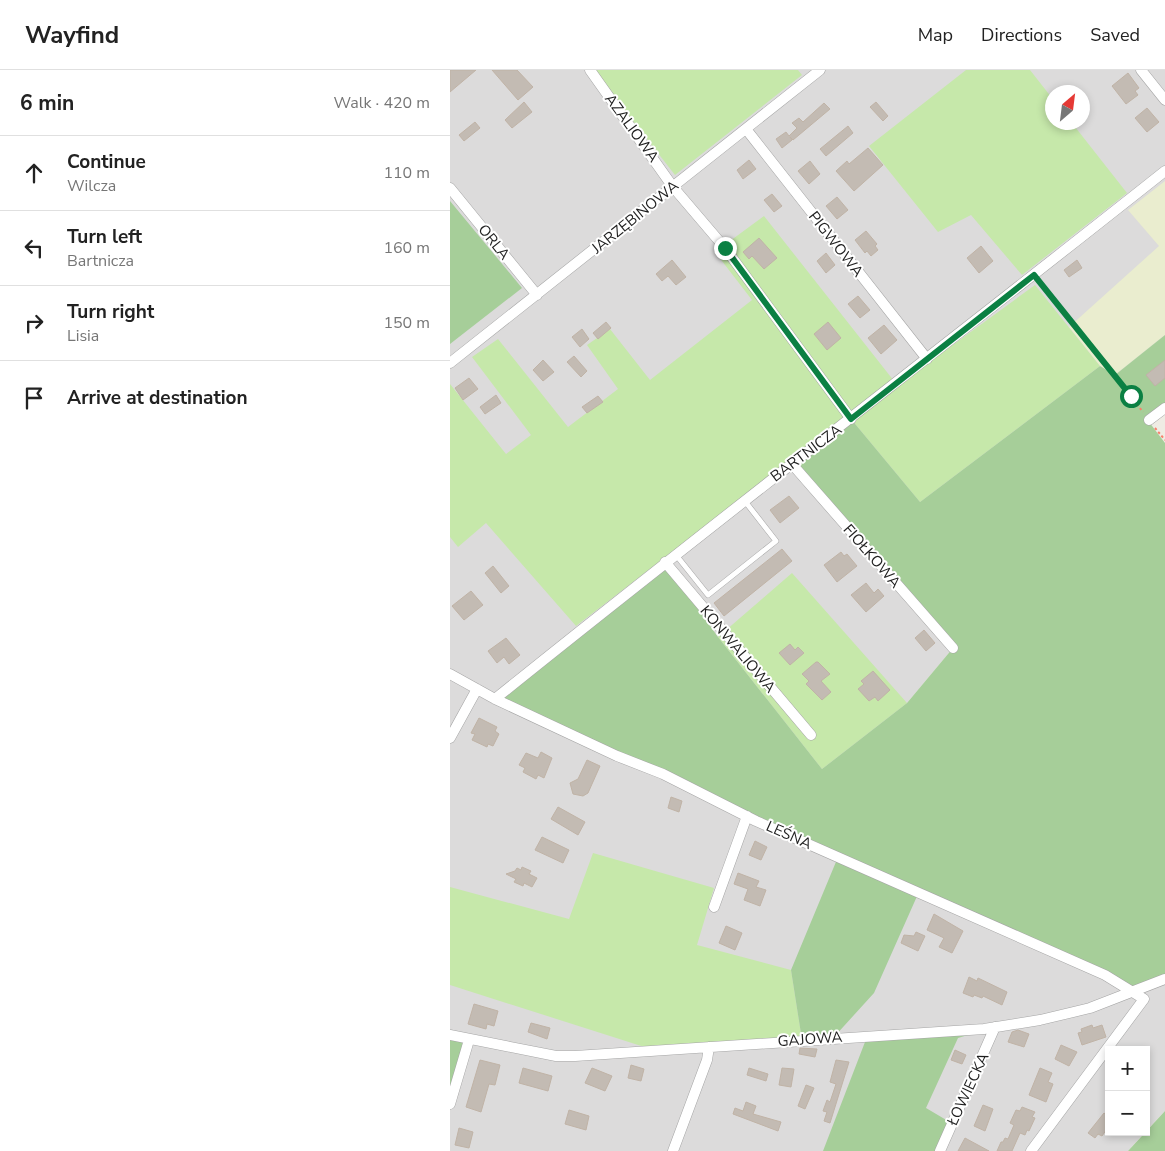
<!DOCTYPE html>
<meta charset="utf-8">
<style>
:root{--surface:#fff;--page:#f6f6f6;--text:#222;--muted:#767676;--line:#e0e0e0}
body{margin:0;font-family:"Nunito Sans",sans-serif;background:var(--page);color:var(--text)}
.controls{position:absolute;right:15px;bottom:15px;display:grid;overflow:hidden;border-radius:0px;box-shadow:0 2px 8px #0003}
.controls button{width:45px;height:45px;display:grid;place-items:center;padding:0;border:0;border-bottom:1px solid var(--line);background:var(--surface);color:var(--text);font:25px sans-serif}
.compass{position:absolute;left:595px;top:15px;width:45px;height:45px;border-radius:50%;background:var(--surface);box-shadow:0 2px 8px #0003;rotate:28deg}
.stop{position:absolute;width:15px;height:15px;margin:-11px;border:4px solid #0b8043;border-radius:50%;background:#fff}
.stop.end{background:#0b8043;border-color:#fff;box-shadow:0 1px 5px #0008}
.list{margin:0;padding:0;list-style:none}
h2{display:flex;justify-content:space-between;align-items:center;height:65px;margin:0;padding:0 20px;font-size:21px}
h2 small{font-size:16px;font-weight:400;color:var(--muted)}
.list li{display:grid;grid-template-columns:32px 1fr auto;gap:15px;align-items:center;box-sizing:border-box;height:75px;padding:0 20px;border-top:1px solid var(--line)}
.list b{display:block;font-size:19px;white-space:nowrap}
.list p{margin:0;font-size:16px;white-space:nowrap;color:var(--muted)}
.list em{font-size:16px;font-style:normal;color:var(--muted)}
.icon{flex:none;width:28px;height:28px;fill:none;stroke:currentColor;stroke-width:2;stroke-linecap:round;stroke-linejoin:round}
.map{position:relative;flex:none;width:715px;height:1081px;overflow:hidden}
header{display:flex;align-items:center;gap:30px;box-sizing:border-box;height:70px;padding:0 25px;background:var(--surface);border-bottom:1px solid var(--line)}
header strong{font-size:24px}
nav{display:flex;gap:28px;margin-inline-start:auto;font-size:18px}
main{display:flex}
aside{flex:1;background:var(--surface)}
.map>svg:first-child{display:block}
.residential{fill:#dcdbdb;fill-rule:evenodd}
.farmland{fill:#eaedcf}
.grass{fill:#c6e8aa}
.forest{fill:#a6ce99}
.building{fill:#c3bbb3;stroke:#c0b3a6}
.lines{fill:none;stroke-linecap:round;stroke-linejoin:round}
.service-casing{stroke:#a5a5a5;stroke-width:6}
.minor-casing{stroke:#a5a5a5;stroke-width:11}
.path{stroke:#f8806c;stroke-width:2;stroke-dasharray:2.5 2.5;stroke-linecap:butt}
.service{stroke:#fff;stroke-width:5}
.minor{stroke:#fff;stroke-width:10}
.route{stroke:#0b8043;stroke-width:6}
.labels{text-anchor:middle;stroke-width:4;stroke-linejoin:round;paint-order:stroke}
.street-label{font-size:15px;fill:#1e1e1e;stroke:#fff}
</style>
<header>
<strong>Wayfind</strong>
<nav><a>Map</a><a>Directions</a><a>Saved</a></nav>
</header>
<main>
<aside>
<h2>6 min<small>Walk · 420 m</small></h2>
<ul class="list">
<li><svg class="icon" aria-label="ahead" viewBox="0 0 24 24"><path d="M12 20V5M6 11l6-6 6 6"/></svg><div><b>Continue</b><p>Wilcza</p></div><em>110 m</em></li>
<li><svg class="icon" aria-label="left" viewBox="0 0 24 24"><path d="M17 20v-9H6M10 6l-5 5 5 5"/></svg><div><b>Turn left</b><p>Bartnicza</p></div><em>160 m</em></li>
<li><svg class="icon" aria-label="right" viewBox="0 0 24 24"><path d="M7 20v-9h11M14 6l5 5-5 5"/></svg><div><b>Turn right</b><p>Lisia</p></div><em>150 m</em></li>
<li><svg class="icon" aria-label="arrive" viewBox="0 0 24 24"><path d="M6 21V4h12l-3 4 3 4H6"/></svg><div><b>Arrive at destination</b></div></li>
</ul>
</aside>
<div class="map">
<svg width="715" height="1081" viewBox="0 0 715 1081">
<rect width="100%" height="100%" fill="#efece4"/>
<path class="residential" d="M0,0h715v265l-50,40 -15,-9 -180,136 33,146 -46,55 -85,66 -104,-132 -53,-75 -170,136 670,281v132l-19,20v-81h-37v82h36l-17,19h-678zM602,22h30v30h-30z"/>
<path class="farmland" d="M715,111v154l-50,40 -15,-9 -31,-39 90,-81 -31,-36z"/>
<path class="grass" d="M143,0h205l4,5 -127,100z
M516,0h64l22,28v24l20,1 55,70 -105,82 -51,-60 -33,17 -69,-86z
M314,146l130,165 -318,245 -90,-103 -28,24 -8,-10v-153l56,70 25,-19 -59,-78 26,-18 70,88 50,-38 -31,-44 23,-16 40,51 102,-80 -37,-48z
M585,215l65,81 -180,136 -69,-83z
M342,503l115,130 -85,66 -104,-132z
M143,783l121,35 -17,57 94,25 11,70 -145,11 -207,-66v-98l119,32z"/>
<path class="forest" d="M0,131l72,87 -72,56z
M715,265v69l-19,14 19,25v536l-33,11 -214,-96 -44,99 -40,44 161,-10 -37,11 -32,70 22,13 -13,30h-112l42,-109 -63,-2 -11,-70 47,-113 -343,-158 170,-137 53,75 104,132 85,-66 46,-55 -161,-184 59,-45 69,83 180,-136 15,9z
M0,965l19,5 -19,51z
M715,1041v40h-37z"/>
<path class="building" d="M0,0h26l-26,22z
M42,0h25l16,17 -15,13z
M678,3l11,15 -4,3 3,4 -12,9 -14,-18z
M74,32l8,10 -20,16 -7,-8z
M426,32l12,14 -5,5 -13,-14z
M374,33l6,6 -37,31 -3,-3 2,3 -10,8 -6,-9 10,-7 3,4 8,-8 -5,-5 7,-5 4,4z
M697,38l12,14 -12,10 -12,-14z
M25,52l5,6 -16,13 -5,-6z
M398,56l5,7 -27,23 -6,-7z
M418,78l15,17 -29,26 -18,-20 11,-10 2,3z
M299,90l7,9 -13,10 -6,-9z
M360,91l10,13 -11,10 -11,-13z
M322,124l10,12 -8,6 -10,-12z
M387,127l11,13 -11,9 -11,-13z
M416,161l11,13 -2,2 3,4 -7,6 -4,-5 -2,2 -10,-13z
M309,168l18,20 -13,11 -12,-13 -3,3 -6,-7z
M531,176l12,15 -14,12 -12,-15z
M376,183l9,12 -9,8 -9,-12z
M222,190l14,17 -10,8 -8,-9 -6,5 -6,-7z
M627,190l5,8 -13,9 -5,-7z
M408,226l12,14 -10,8 -12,-14z
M156,252l5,6 -13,11 -5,-6z
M378,252l13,16 -14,12 -13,-16z
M434,255l13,15 -16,14 -13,-16z
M132,259l7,10 -9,8 -8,-10z
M124,286l13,15 -6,6 -14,-15z
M93,290l11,12 -11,9 -10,-11z
M715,290v18l-10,8 -9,-11z
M19,308l9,11 -15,11 -8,-12z
M46,325l5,8 -16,11 -5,-7z
M148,326l5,6 -16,11 -5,-6z
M339,426l10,12 -19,15 -10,-13z
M332,479l10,12 -68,55 -10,-13z
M391,482l3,4 3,-2 10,12 -20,16 -13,-17z
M43,496l16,20 -8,7 -16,-20z
M416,513l8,10 4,-4 6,7 -18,16 -15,-17z
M21,521l12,14 -19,15 -12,-14z
M474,560l11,13 -9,8 -11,-13z
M56,568l14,17 -11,9 -5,-7 -7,6 -9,-12z
M340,574l5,6 3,-3 6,6 -14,12 -11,-12z
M366,592h2l12,12 -9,7 10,11 -9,8 -16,-16 3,-3 -7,-7z
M423,601l17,19 -12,11 -3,-4 -6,4 -11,-12 6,-5 -3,-3z
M29,648l18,9 -2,4 4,3 -6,12 -5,-2 -1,3 -15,-7 3,-6 -4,-1z
M91,682l11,6 -8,20 -6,-3 -2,4 -13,-7 2,-4 -6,-3 7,-12 12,5z
M137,690l13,6 -12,27 -5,3 -10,-2 -3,-11 8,-4z
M221,727l11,4 -3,11 -11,-4z
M108,737l27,15 -7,13 -27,-16z
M92,767l27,13 -6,13 -28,-13z
M305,771l12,6 -6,13 -12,-5z
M72,797l9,4 -2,3 8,4 -5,9 -8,-4 -1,3 -9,-4 2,-3 -10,-5 9,-3 2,-3 4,2z
M288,803l21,8 -3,6 10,3 -6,16 -16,-6 4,-11 -14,-5z
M484,844l29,17 -11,22 -13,-6 5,-9 -17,-8z
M276,856l16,7 -7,17 -16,-7z
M466,862l9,4 -7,15 -17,-8 3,-8 10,1z
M519,907l8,4 1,-3 29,14 -5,13 -19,-9 -1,2 -8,-3 -1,2 -10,-4z
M24,934l24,7 -4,15 -7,-2 -1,5 -18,-5z
M81,953l19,5 -3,11 -19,-7z
M642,955l1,3 9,-3 4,12 -24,8 -4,-12 4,-1 -1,-3z
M568,960l11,4 -5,13 -16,-5 4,-10z
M611,975l16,7 -8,14 -14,-7z
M350,978l17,1 -2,8 -16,-3z
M505,980l11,5 -4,9 -11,-4z
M30,990l20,5 -5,20 -6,-1 -8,28 -15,-5z
M386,990l13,2 -19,61 -6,-2 3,-9 -4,-1 4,-11 3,2 6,-18 -6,-2z
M181,995l13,4 -3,12 -13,-3z
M73,998l29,8 -4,15 -29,-8z
M142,998l20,8 -7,15 -20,-8z
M299,998l19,6 -2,7 -19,-6z
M332,998l12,1 -3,18 -12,-2z
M590,998l12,5 -4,9 5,2 -7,18 -17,-7z
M356,1015l8,3 -9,21 -7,-3z
M296,1032l10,4 -3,8 28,8 -3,9 -45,-17 2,-6 8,3z
M533,1035l10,4 -8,22 -11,-5z
M572,1037l13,5 -3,5 3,1 -6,13 -2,-1 -2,5 -5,-2 -8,18h-15l4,-9h2l2,-4 3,1 6,-14 -4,-2 6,-13 4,1z
M119,1040l20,6 -3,14 -21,-6z
M654,1043l5,4v9l-7,10 -4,-2 -3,4 -7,-5z
M9,1058l14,4 -4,16 -14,-3z
M515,1068l24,13h-31z"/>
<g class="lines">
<g class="service-casing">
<path id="service" d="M226,485l32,40 68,-54 -32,-41"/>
</g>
<g class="minor-casing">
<path id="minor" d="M140,0l83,117 52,61 126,171
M691,0l24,30
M296,59l181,230
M0,118l87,107
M0,293l370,-293
M699,350l16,-12
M342,394l161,184
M215,492l146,173
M0,604l45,25 122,57 46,18 93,47 349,154 39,24 -113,152
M45,629c222,-179 447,-351 670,-528
M0,668l27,-49
M264,837l33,-91
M0,965l106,21h19l409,-27 56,-9 50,-12 75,-29
M0,1034l19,-64
M223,1081l34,-91 2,-13
M490,1081l55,-124"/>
</g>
<path class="path" d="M590,213l103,129
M705,358l10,12"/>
<use href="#service" class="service"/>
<use href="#minor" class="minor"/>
</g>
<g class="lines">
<path class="route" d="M275,178l126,171 183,-144 97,121"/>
</g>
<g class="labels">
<g class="street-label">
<text transform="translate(182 58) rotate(54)" y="5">AZALIOWA</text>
<text transform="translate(185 147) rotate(-39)" y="5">JARZĘBINOWA</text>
<text transform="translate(44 172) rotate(51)" y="5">ORLA</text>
<text transform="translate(386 174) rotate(52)" y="5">PIGWOWA</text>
<text transform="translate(356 383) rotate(-37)" y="5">BARTNICZA</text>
<text transform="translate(422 486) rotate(49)" y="5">FIOŁKOWA</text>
<text transform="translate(288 579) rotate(50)" y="5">KONWALIOWA</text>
<text transform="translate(339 765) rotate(24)" y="5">LEŚNA</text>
<text transform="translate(360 969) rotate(-4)" y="5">GAJOWA</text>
<text transform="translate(518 1019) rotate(-65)" y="5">ŁOWIECKA</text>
</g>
</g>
</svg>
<div class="controls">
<button>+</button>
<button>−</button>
</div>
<svg class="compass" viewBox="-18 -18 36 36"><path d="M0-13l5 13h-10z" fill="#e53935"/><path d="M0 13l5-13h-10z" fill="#767676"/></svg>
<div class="stop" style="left:681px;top:326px"></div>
<div class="stop end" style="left:275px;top:178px"></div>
</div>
</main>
